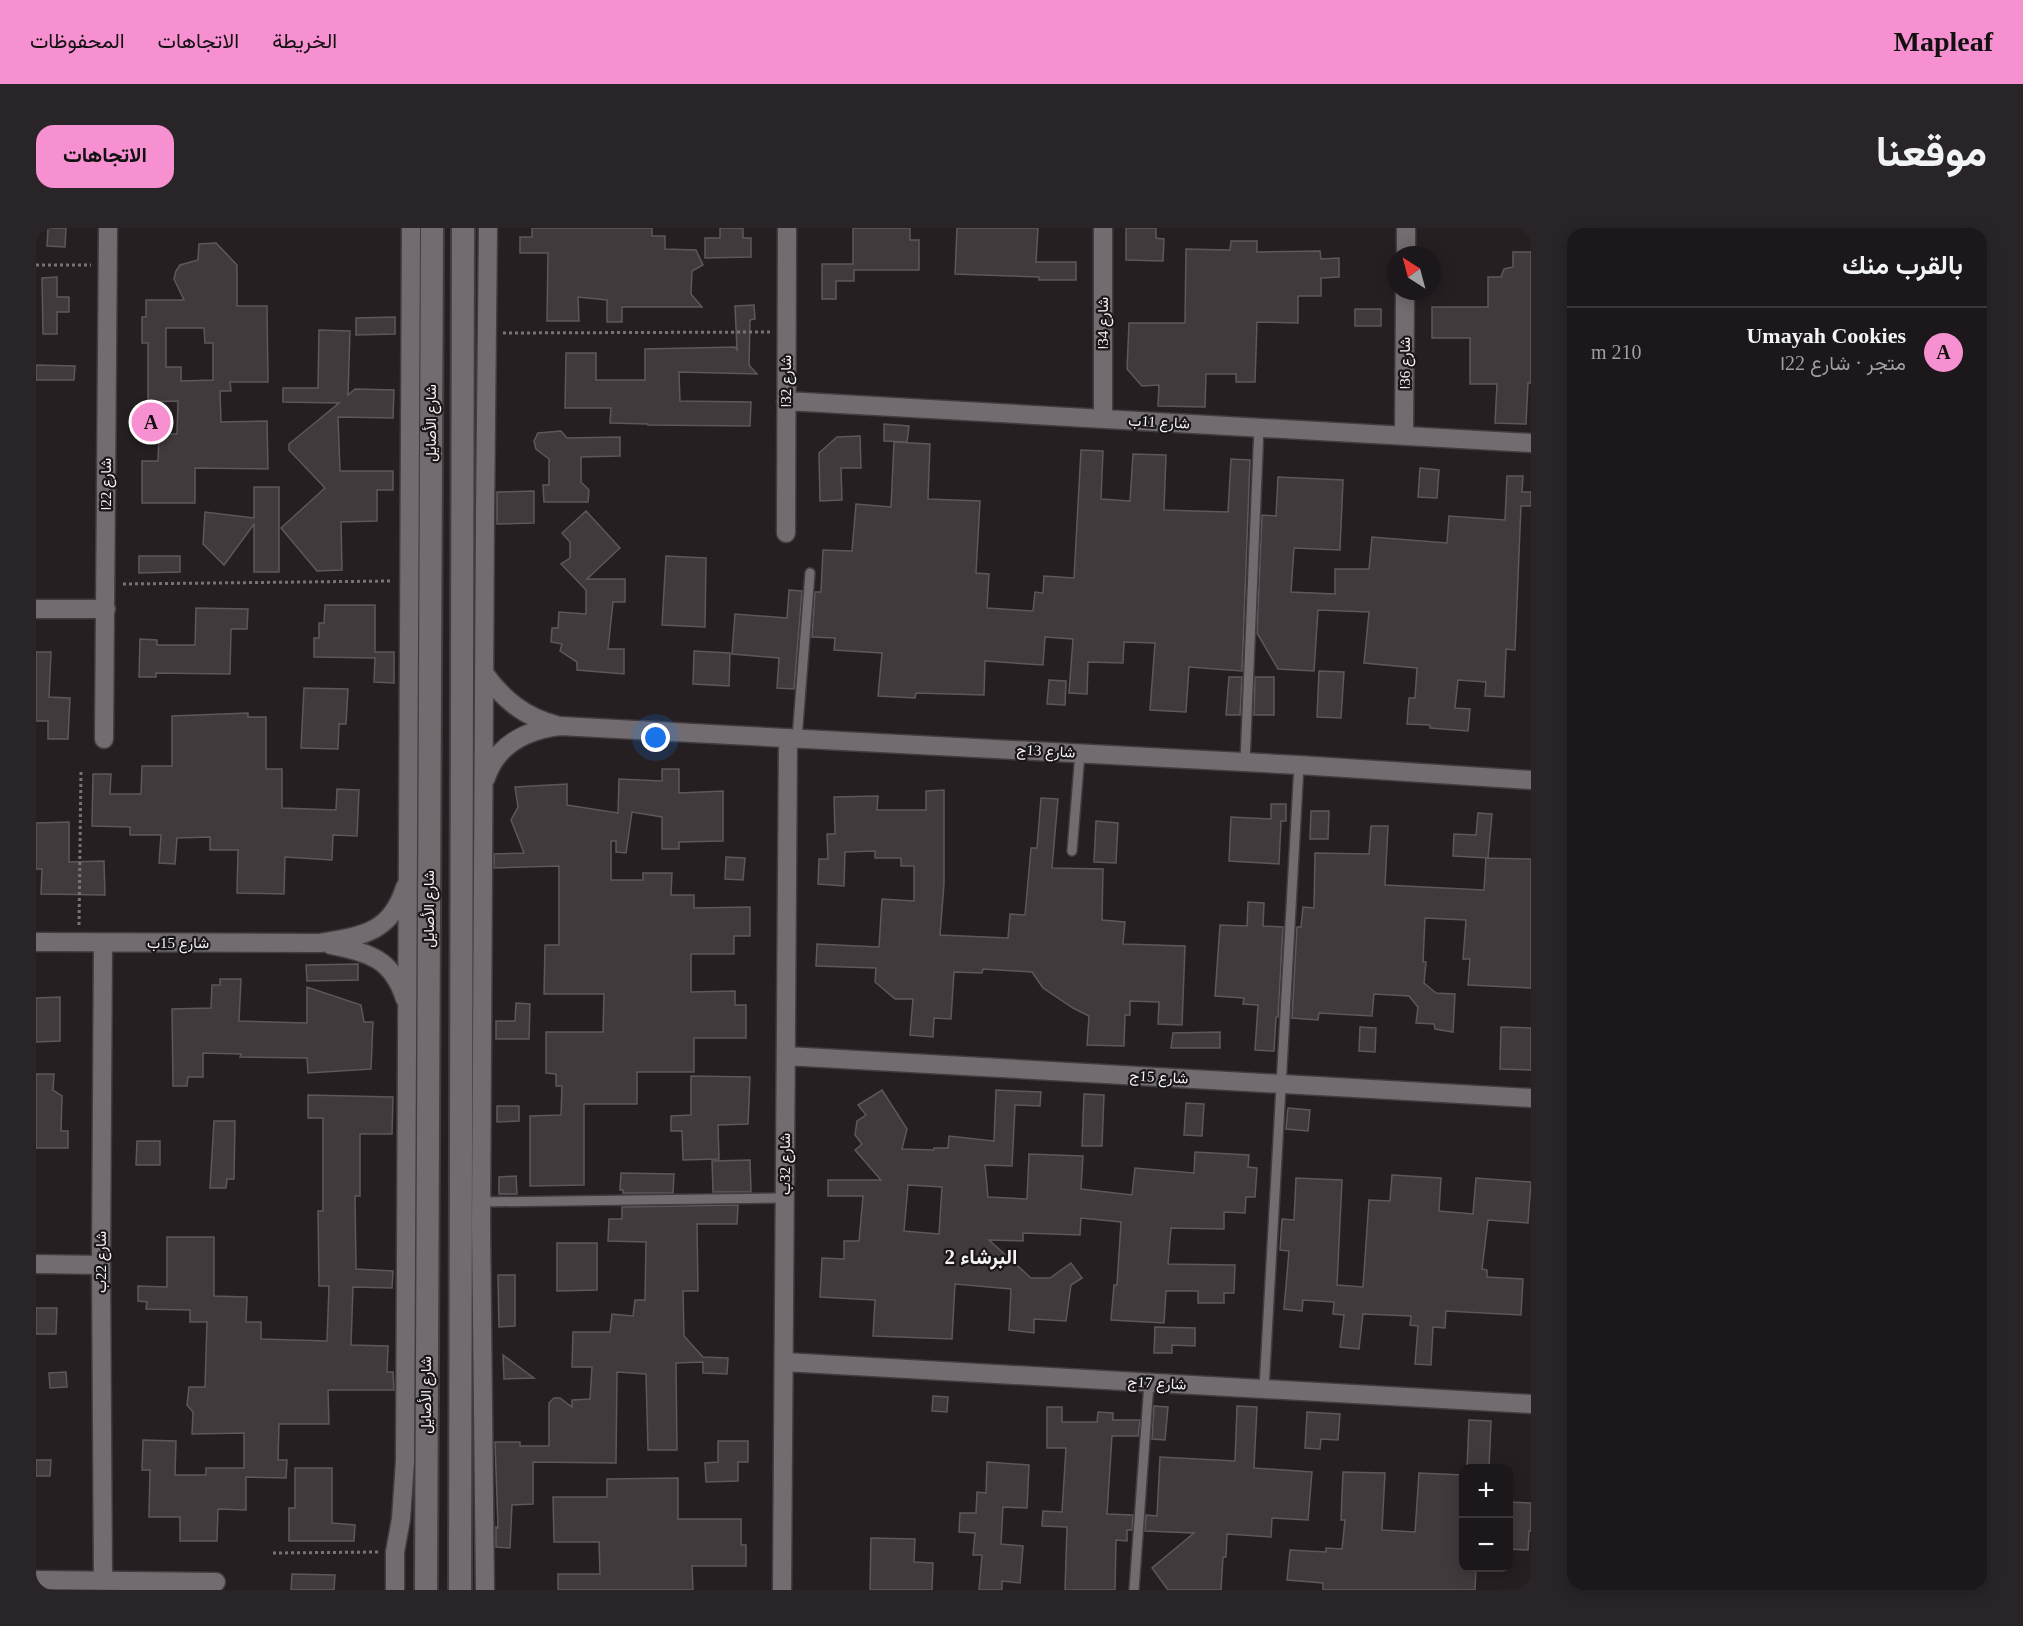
<!DOCTYPE html>
<html lang="ar">
<meta charset="utf-8">
<style>
:root{--surface:#1c171a;--page:#292427;--text:#f1f3f6;--muted:#a09fa2;--line:#3a3639;--accent:#f690d0}
body{margin:0;font-family:"Times New Roman",Vazirmatn,serif;background:var(--page);color:var(--text);direction:rtl}
.controls{position:absolute;right:18px;bottom:18px;display:grid;overflow:hidden;border-radius:12px;box-shadow:0 3px 15px #0003}
.controls button{width:54px;height:54px;display:grid;place-items:center;padding:0;border:0;border-bottom:2px solid var(--line);background:var(--surface);color:var(--text);font:30px sans-serif}
.compass{position:absolute;left:1351px;top:18px;width:54px;height:54px;border-radius:50%;background:var(--surface);box-shadow:0 3px 15px #0003;rotate:324deg}
.you{position:absolute;left:620px;top:510px;width:21px;height:21px;margin:-15px;border:4px solid #fff;border-radius:50%;background:#1a73e8;box-shadow:0 0 0 9px #1a73e833}
.badge{display:grid;place-items:center;width:39px;height:39px;border-radius:50%;background:var(--accent);color:#111;font-size:20px;font-weight:700}
.pin{position:absolute;translate:-50% -50%;border:3px solid #fff;box-shadow:0 2px 6px #0006}
.list{margin:0;padding:0;list-style:none}
h2{display:flex;justify-content:space-between;align-items:center;height:78px;margin:0;padding:0 24px;font-size:26px}
h2 small{font-size:20px;font-weight:400;color:var(--muted)}
.list li{display:grid;grid-template-columns:39px 1fr auto;gap:18px;align-items:center;box-sizing:border-box;height:90px;padding:0 24px;border-top:2px solid var(--line)}
.list b{display:block;font-size:22px;white-space:nowrap}
.list p{margin:0;font-size:20px;white-space:nowrap;color:var(--muted)}
.list em{font-size:20px;font-style:normal;color:var(--muted)}
.map{position:relative;flex:none;width:1495px;height:1362px;overflow:hidden;direction:ltr;border-radius:18px}
header{display:flex;align-items:center;gap:36px;box-sizing:border-box;height:84px;padding:0 30px;background:var(--accent);color:#111}
header strong{font-size:28px}
nav{display:flex;gap:33px;margin-inline-start:auto;font-size:21px}
.intro{display:flex;align-items:center;justify-content:space-between;box-sizing:border-box;height:144px;padding:0 36px}
h1{margin:0;font-size:42px}
.button{padding:15px 27px;border-radius:18px;background:var(--accent);color:#111;font-size:21px;font-weight:700}
main{display:flex;gap:36px;padding:0 36px}
aside{flex:1;background:var(--surface);border-radius:18px;box-shadow:0 3px 15px #0003}
.map>svg:first-child{display:block}
.building{fill:#403a3d;stroke:#5d575b;stroke-width:1.5;fill-rule:evenodd}
.lines{fill:none;stroke-linecap:round;stroke-linejoin:round}
.service-casing{stroke:#413c3f;stroke-width:12}
.minor-casing{stroke:#413c3f;stroke-width:21}
.tertiary-casing{stroke:#413c3f;stroke-width:26}
.path{stroke:#777274;stroke-width:3;stroke-dasharray:3 3;stroke-linecap:butt}
.service{stroke:#726c70;stroke-width:9}
.minor{stroke:#726c70;stroke-width:18}
.tertiary{stroke:#726c70;stroke-width:22}
.labels{text-anchor:middle;stroke-width:4.5;stroke-linejoin:round;paint-order:stroke}
.street-label{font-size:15px;fill:#f5f2f4;stroke:#1b1619}
.district-label{font-size:21px;font-weight:bold;fill:#f5f2f4;stroke:#1b1619}
</style>
<header>
<strong>Mapleaf</strong>
<nav><a>الخريطة</a><a>الاتجاهات</a><a>المحفوظات</a></nav>
</header>
<div class="intro"><h1>موقعنا</h1><a class="button">الاتجاهات</a></div>
<main>
<aside>
<h2>بالقرب منك<small></small></h2>
<ul class="list">
<li><span class="badge">A</span><div><b>Umayah Cookies</b><p>متجر · شارع 22ا</p></div><em>210 m</em></li>
</ul>
</aside>
<div class="map">
<svg width="1495" height="1362" viewBox="0 0 1495 1362">
<rect width="100%" height="100%" fill="#251f22"/>
<path class="building" d="M12,0h18l-1,19 -18,-1z
M496,0h120v8h13v13l31,1 7,15 -11,6 -1,23 11,13h-80v15h-15v-22l-29,-3 1,24h-32l1,-68h-28v-16h12z
M684,0h23v10h8v19l-46,1v-20h15z
M817,0h57v12h9v30h-65v11h-18v18h-14v-35h31z
M921,0h81l-2,34h40v18h-37v-3l-84,-3z
M1090,0h30v10l8,1 -1,22 -37,-1z
M1195,13h26v11l63,-1 1,8 18,-1v19l-18,1v18h-23v27l-41,-1 -2,60h-19v-8h-30l-1,33 -47,-1 1,-21 -17,1 -15,-17 2,-46h56l1,-74 44,1z
M180,15l21,22v41h30l1,76h-38l1,9h-11l1,31 46,-1 1,48 -73,-1v35h-53v-42h16l1,-27h18l1,-33 -30,1v-59h-6v-26h4v-17h38l-10,-21 2,-8 4,-6 18,-5 1,-16zM130,100h38l1,15h8v37l-32,1v-14h-15z
M1477,24h18v131h-3l-2,41 -31,-1 2,-39h-27v-46h-38v-31h56v-30h13l3,-8 9,-2z
M21,49v20h12v15h-12v22h-14l-1,-56z
M718,77l1,14 -5,1 -1,45 8,9 -78,-2 1,29 71,1 -1,24 -102,-1v-1l-38,-1 1,-15h-46l1,-55h30v27h49v-31l90,-2 2,3 -2,-44z
M1319,81h26v17h-26z
M359,89v17l-39,1v-17z
M283,102l31,1 -2,64 7,-6 39,1 -1,28 -55,-1 2,54h53v19h-16v31l-36,1 1,48 -25,1 -36,-43 44,-40 -36,-38v-6l50,-41 -56,-1v-14h35z
M0,137l39,1 -1,14h-38z
M848,196l25,2 -2,16 -23,-1z
M525,203l6,7 53,-1v19l-39,1v25l8,8 -1,12h-44l-1,-17h6v-26l-13,-10 -2,-8 4,-8z
M824,208l1,32h-20l1,32 -22,1 -1,-48 18,-16z
M858,214l36,2 -2,55 52,2 -4,72 13,1 -2,34 46,3 2,-19 8,1 1,-17 30,2 7,-128 22,1 -2,48 29,2 3,-47 33,1 -2,55 64,2 3,-53 19,1 -8,211 -53,-4 -3,45 -36,-2 5,-67 -31,-1 -1,21 -35,-1 -1,32 -18,-1 4,-54 -28,-2 -2,28 -58,-4 -1,34 -68,-2 -1,5 -37,-2 4,-43 -48,-3 1,-12 -23,-1 3,-45h6l2,-42 29,1 4,-47 35,3z
M1384,240l19,2 -2,28 -19,-1z
M1471,248h16l-1,16h9v14h-10l-6,144 -9,-1 -2,48 -19,-1 1,-14 -28,-2 -3,28 15,1 -2,22 -38,-3v-3l-23,-1 2,-26h6l2,-30 -53,-5 5,-51 -51,-2 -4,61 -36,-2 -21,-36 5,-118 14,1 2,-39 65,3 -3,70 -46,-2 -3,44 44,2v-25h34l3,-32 75,6 2,-27 56,4z
M218,259h25v85h-25v-48l-30,41 -21,-21 2,-32 49,6z
M498,263v32l-37,1v-32z
M550,283l34,37 -33,31h38v23h-12l-5,47h16v25l-47,-4v-8l-17,-11 2,-7 -11,-2 1,-14h6l1,-16 27,2v-24l-25,-26 9,-6v-16l-8,-9z
M103,328h41v16l-41,1z
M630,328l40,2 -1,69 -43,-2z
M753,362l13,1 -8,98 -17,-1 2,-30 -47,-4 3,-40 52,4z
M289,377h50v47h19v31l-20,-1 1,-24 -61,-1v-19h5v-15h5z
M160,380l52,1 -1,20h-16l-1,45 -74,-1v4h-17l1,-38 17,1v5h38z
M658,423l36,2 -1,33 -36,-2z
M0,424h15l-2,45 21,1 -2,41h-20v-18h-12z
M1283,443l25,1 -3,46 -24,-1z
M1193,449h13l-2,38h-14z
M1219,449h19v38h-20z
M1013,452l17,1 -1,24 -18,-1z
M268,460l44,1 -2,35h-7l-1,25 -37,-1z
M212,485v4h18v52h16v39l54,2 1,-21 22,1 -2,46 -24,-1 -1,25 -47,-3 -1,37 -47,-1 1,-43h-28v-13l-33,1 -2,26 -16,-1 2,-28h-31v-8l-38,-1 1,-52h18l-1,20h31l1,-28h30v-50z
M626,541h17v24l44,-2v50l-44,1v7h-17v-32l-30,-5 -6,41 -10,-1v-11h-5v39h32v-7h29l-1,22h23v13l56,-1v29h-16v18h-43v38l44,-1v14h11v33h-52v34h-57v32h-53v81l-54,1v-70l31,-1 1,-29h-6v-12l-10,-1v-41h57l1,-38h-60l1,-49h14v-79l-65,2v-14l30,-1 -13,-33 7,-13 -3,-20 52,-3v21l51,8 1,-34 43,2z
M908,562v94l-4,51 68,3 2,-24 15,1 6,-67h6l4,-50 17,1 -6,69 51,1 -1,51 23,2 -2,22 62,2 -3,79 -24,-1 1,-22 -29,-1v14h-5l-1,31 -37,-1 2,-29 -16,-8 -30,-20 -11,-16 -49,-3 -1,4 -28,-1 -3,47 -17,-1 -1,19 -23,-2 3,-36h-18l-20,-17 1,-14 -60,-2 1,-22 62,3 3,-48 32,2v-35h-13v-8h-26v-7l-30,1 -1,34 -26,-2 1,-25h9l-1,-25h8l-1,-37 44,-1 -1,14h49v-19z
M1235,576h15v17h-5l-2,43 -50,-3 2,-44 40,2z
M1275,583h18l-1,28h-18z
M1442,585l14,1 -4,44 -35,-2 1,-22 22,1z
M1060,593l22,2 -2,40 -22,-1z
M33,594v40l35,-1 1,34 -64,-1 1,-25h-6v-46z
M1335,598h17l-3,59 99,5 2,-32 45,1v129l-63,-3 2,-26h-7l3,-39 -41,-2 -2,44h3l-2,21 12,10 19,1 -2,38 -18,-3 -1,-5 -18,-1 2,-16 -9,-11 -35,-2 -2,22 -53,-3 -1,7 -26,-2 5,-91h4l2,-20 11,1 1,-55 54,1z
M690,629l19,1 -2,22 -18,-1z
M1212,674l16,1 -1,23 20,1 -5,90h-2l-2,34 -19,-1 3,-45 -15,-1 1,-6 -29,-2 5,-71 27,1z
M322,736v16l-51,1 -1,-16z
M184,751h21l-2,42 68,2v-36l54,18 3,17h9l-2,47 -63,4 -1,-15 -67,-1 1,-3 -38,-1v24h-15l-1,9h-14l-1,-77 39,-1 1,-23h8z
M24,769v44l-24,1v-44z
M480,775l14,1 -1,35h-33v-18h19z
M1324,799l16,1 -1,24 -16,-1z
M1465,799l30,1v42l-31,-1z
M1184,804v16h-49l2,-15z
M0,846h18l-1,16 9,6 -1,35h7v17h-32z
M655,848l59,1 -2,47 -30,1 1,34 -36,1 -1,-29h-11v-15l20,-1z
M846,862l25,39 -5,20 32,1v-2h14l1,-12 45,5 2,-51 45,2 -1,14 -25,-1 -3,61 -27,-1 3,32 39,2 2,-45 54,2 -2,33 51,6 3,-27 59,5 1,-21 54,3 -1,12 9,1 -2,29h-9l-1,16 -21,-1v17l-53,-1 -3,36 67,1 -1,28h-10v10h-26v-12h-32l-2,32 -53,-3 3,-35h3l4,-63 -40,-4 -1,17 -57,-2v8l-34,-1 42,38h19l21,-15 11,15 -11,7 -5,36 -32,-2v14l-25,-3 2,-41 -56,-5 -3,55 -79,-3 2,-36 -55,-3 2,-39 22,1v-18h15l4,-45h-35v-16h53l-26,-30 7,-6 -7,-9 2,-14 9,-6 -8,-10zM872,957l34,2 -3,47 -35,-3z
M1048,866l20,1 -2,51h-20z
M272,867l85,2 -1,37h-32v62h-5l1,73 37,2 -1,17 -39,-1 -2,58 37,1 -1,26h6l1,18h-66l1,34h-50l-1,36h9l-1,18 -40,-1v33l-28,-1 -1,32h-37v-24h-31l1,-47h-8l1,-30 33,1 -1,34h31v-7h38v-35l-52,1 1,-22 -6,-7 2,-18h16l2,-65h-17v-12l-44,-1 1,-7 -9,-1v-15l29,1v-50h47v59l33,1 -1,25h15v17l66,2 2,-55h-10l-1,-75h5v-93h-15z
M1150,875l18,1 -2,32 -18,-1z
M461,878h22v15l-22,1z
M1252,880l22,2 -2,21 -22,-2z
M178,893h21l-1,58h-7l-1,9h-16z
M101,913h23v24h-24z
M714,932l1,32h-38l-1,-31z
M585,945l53,1 -1,19h-50v-3h-3z
M1356,947l49,3 -2,33 34,3 3,-36 55,4 -3,41 -40,-3 -6,49 5,1v7l36,2 -2,36 -75,-4 -1,17 -12,-1 -2,38 -16,-1 3,-38 -8,-1 1,-9 -48,-2 -4,35 -19,-2 4,-32 -11,-1 1,-12 -31,-2 -1,11 -18,-2 5,-58 -9,-1 2,-31 12,1 2,-42 46,2 -5,105 26,2 6,-87 21,1z
M480,948l1,18h-18v-17z
M702,977l-1,19h-40l1,67h-15l1,45 19,21 25,1 -1,16 -24,-1v-11l-27,1 1,87h-29l-2,-76 -29,-2 -1,91 -83,-1v42l-21,1 -2,43 -14,-1v-20l2,1 -3,-86h25v4h29v-43l5,-5h6l12,9v-7l18,-1 2,-32h-20l1,-35h37l2,-18 21,2 2,-16h10l1,-58 -38,-1 1,-22h13v-12z
M521,1015h40v47l-40,1z
M462,1047h17v51l-16,1z
M0,1080h21l-1,26h-20z
M1119,1099l40,1v18l-23,-1v8h-18z
M467,1127l31,23 -30,1z
M30,1144l1,15 -17,1 -1,-15z
M897,1168l15,1 -1,15 -15,-1z
M1118,1178l14,1 -3,33 -13,-1z
M1201,1178l20,1 -3,61 58,4 -4,48 -36,-2 -1,19 -44,-3 -1,23h-3l-2,33h-53l-16,-22 42,-35 -49,-2 1,-16 11,1 3,-59 75,4z
M1011,1179h15v15h35l1,-10 15,1v7h27l-2,16h-26l-5,78 26,1 -1,15h-5v11l-11,-1 -1,50h-50l2,-63 -25,-1 1,-15 19,1 4,-64h-19z
M1271,1184l33,2 -2,26 -17,-1 -1,10 -15,-1z
M1433,1192l22,1 -2,47h-22z
M682,1213h30v21h-10v19l-32,1 -1,-19 13,-1z
M0,1232h15l-1,16h-14z
M951,1234l42,3 -2,43 -24,-1 -2,37 22,2 -3,37 -18,-2v9h-23l3,-35h-9l2,-22 -16,-1 1,-19h16l1,-21 9,1z
M259,1240h37v55l23,2 -1,16h-65v-33h6z
M1307,1244l42,1 -3,57 33,2 4,-59 45,2v93h12l-1,22h-152v-7l-36,-3 3,-30 36,2v-4l16,1 3,-29h-4z
M642,1250v41h63v26h5v21h-54l1,24h-135v-16h42l-1,-32h-45l-1,-45h54v-18z
M1473,1274l22,1v28h-2l-1,19 -19,-1z
M835,1310l44,1 -1,23 19,1 -1,27h-62z
M256,1346l43,1 -1,15h-43z"/>
<g class="lines">
<g class="service-casing">
<path id="service" d="M761,510l13,-165
M1209,534l14,-335
M1036,623l8,-98
M445,974l304,-4
M1228,1161l35,-624
M1098,1362l15,-207"/>
</g>
<g class="minor-casing">
<path id="minor" d="M1370,27v-27
M750,173l745,42
M1067,191v-191
M1368,208l1,-145
M750,305l1,-305
M0,381h70
M448,445c19,26 40,44 72,52
M68,511l4,-511
M450,550c11,-34 41,-48 74,-52l739,39 232,15
M0,714l284,1c42,-7 71,-10 85,-56
M67,715l-2,322 2,316
M295,717c38,8 61,13 74,54
M750,828l745,42
M0,1036l65,1
M748,1134l747,42
M0,1352l180,2
M359,1362v-38l6,-33 4,-58 6,-1233
M449,1362l-4,-365 4,-710 3,-287
M746,1362l6,-852"/>
</g>
<g class="tertiary-casing">
<path id="tertiary" d="M390,1362l6,-1362
M424,1362l3,-1362"/>
</g>
<path class="path" d="M0,37h55
M467,105l267,-1
M87,356l269,-3
M43,697l2,-154
M237,1325l106,-1"/>
<use href="#service" class="service"/>
<use href="#minor" class="minor"/>
<use href="#tertiary" class="tertiary"/>
</g>
<g class="labels">
<g class="street-label">
<text transform="translate(1067 95) rotate(-90)" y="5">شارع 34ا</text>
<text transform="translate(1369 135) rotate(-90)" y="5">شارع 36ا</text>
<text transform="translate(750 153) rotate(-90)" y="5">شارع 32ا</text>
<text transform="translate(1123 194) rotate(3)" y="5">شارع 11ب</text>
<text transform="translate(395 195) rotate(-90)" y="5">شارع الأصايل</text>
<text transform="translate(70 256) rotate(-90)" y="5">شارع 22ا</text>
<text transform="translate(1010 523) rotate(3)" y="5">شارع 13ج</text>
<text transform="translate(393 681) rotate(-90)" y="5">شارع الأصايل</text>
<text x="142" y="720">شارع 15ب</text>
<text transform="translate(1123 849) rotate(3)" y="5">شارع 15ج</text>
<text transform="translate(749 936) rotate(-90)" y="5">شارع 32ب</text>
<text transform="translate(65 1034) rotate(-90)" y="5">شارع 22ب</text>
<text transform="translate(1121 1155) rotate(3)" y="5">شارع 17ج</text>
<text transform="translate(390 1167) rotate(-90)" y="5">شارع الأصايل</text>
</g>
<g class="district-label">
<text x="945" y="1036">البرشاء 2</text>
</g>
</g>
</svg>
<div class="controls">
<button>+</button>
<button>−</button>
</div>
<svg class="compass" viewBox="-18 -18 36 36"><path d="M0-13l5 13h-10z" fill="#e53935"/><path d="M0 13l5-13h-10z" fill="#a09fa2"/></svg>
<div class="you"></div>
<div class="pin badge" style="left:115px;top:194px">A</div>
</div>
</main>
